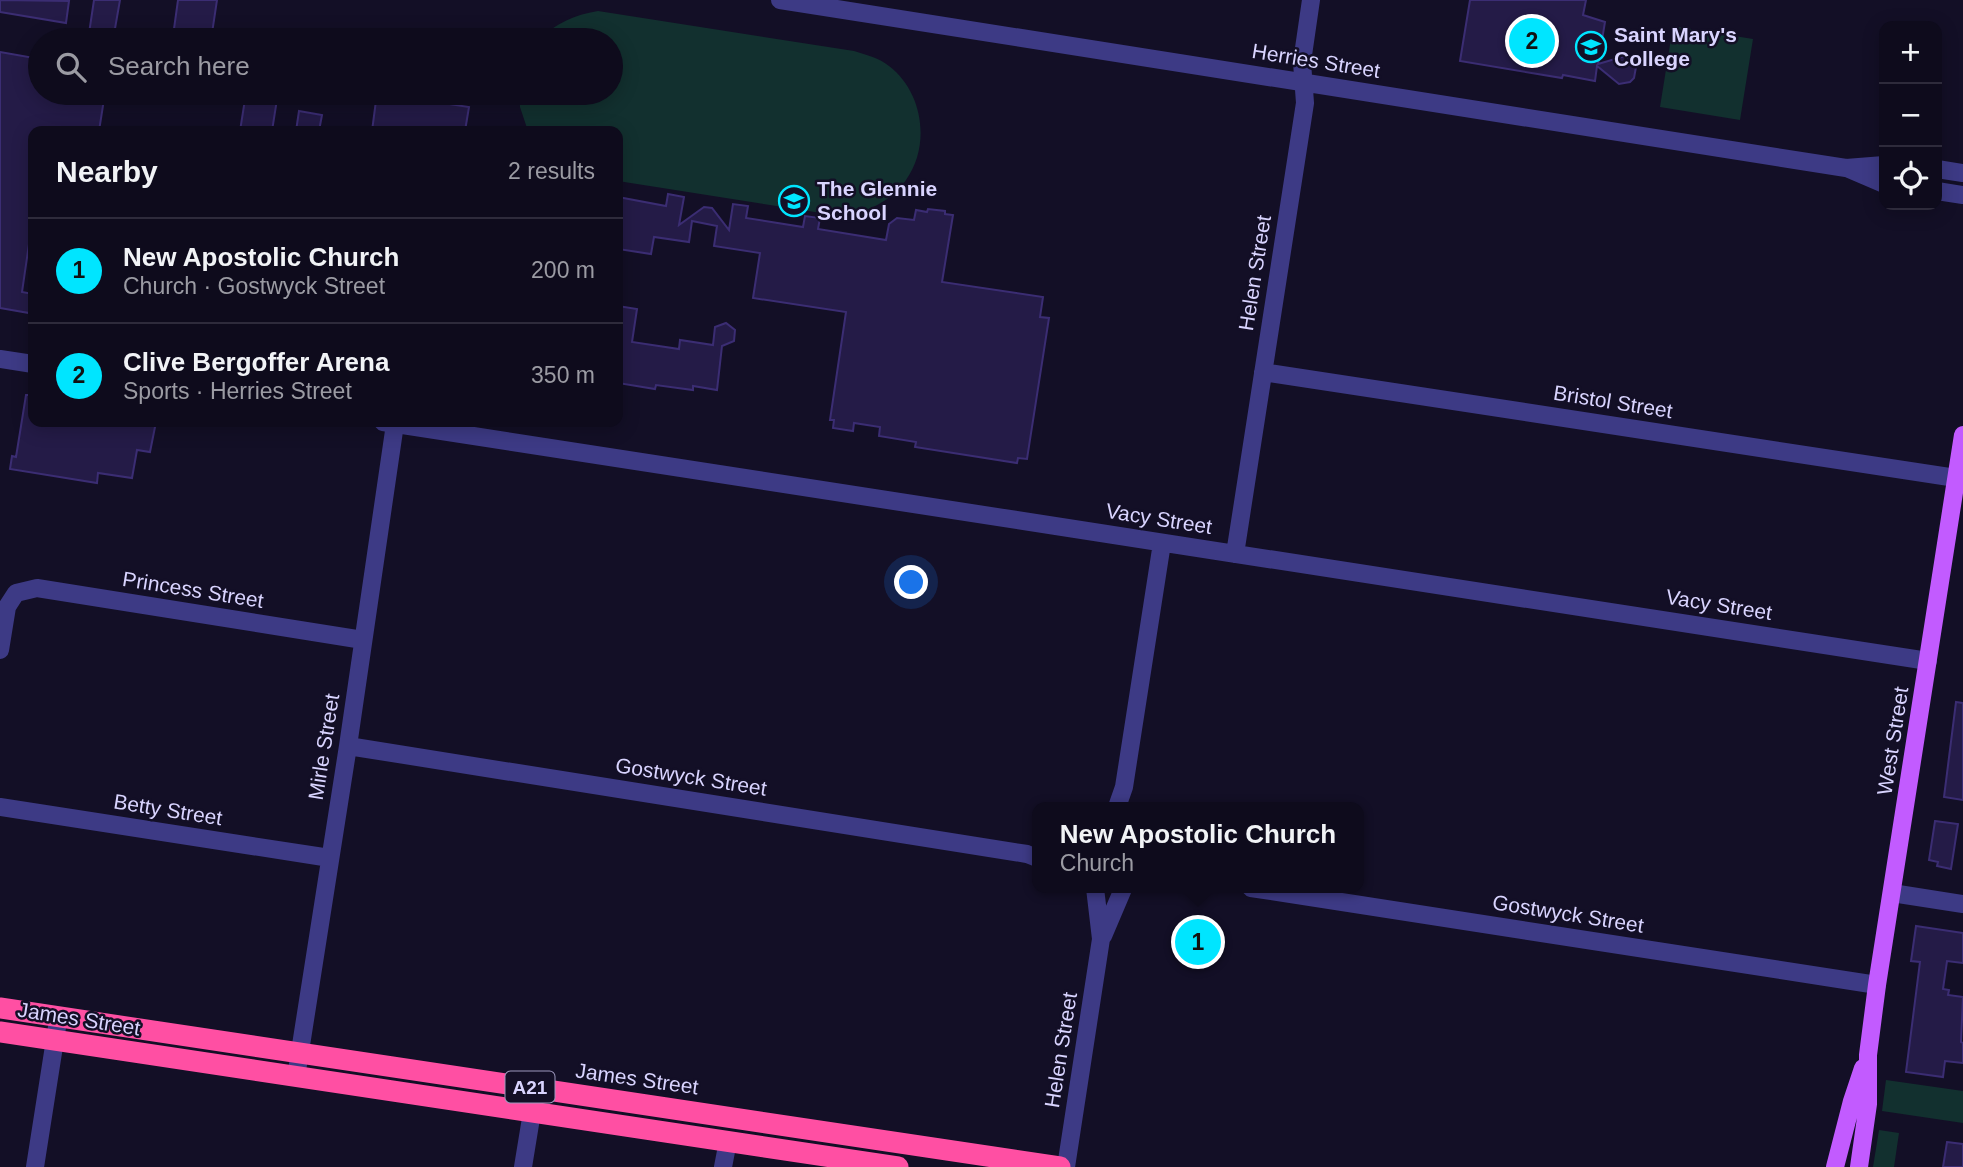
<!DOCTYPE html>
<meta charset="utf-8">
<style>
:root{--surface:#0e0b1c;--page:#1c1929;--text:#f1f3f6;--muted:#9b9ba3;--line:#2e2b3b;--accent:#00e5ff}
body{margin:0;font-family:Helvetica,sans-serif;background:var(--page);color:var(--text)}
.controls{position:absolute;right:21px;top:21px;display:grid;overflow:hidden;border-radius:14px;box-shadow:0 4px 18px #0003}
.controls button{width:63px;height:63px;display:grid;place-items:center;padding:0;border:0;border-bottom:2px solid var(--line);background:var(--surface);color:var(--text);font:35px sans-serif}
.you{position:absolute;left:912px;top:583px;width:24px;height:24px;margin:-18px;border:5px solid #fff;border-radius:50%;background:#1a73e8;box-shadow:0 0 0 10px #1a73e833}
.badge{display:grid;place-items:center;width:46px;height:46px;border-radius:50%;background:var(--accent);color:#111;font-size:23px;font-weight:700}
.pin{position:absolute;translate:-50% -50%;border:4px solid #fff;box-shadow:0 2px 7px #0006}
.popup{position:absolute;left:1032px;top:802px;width:332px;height:91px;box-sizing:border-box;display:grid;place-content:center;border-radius:14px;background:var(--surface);filter:drop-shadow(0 2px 5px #0005);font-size:23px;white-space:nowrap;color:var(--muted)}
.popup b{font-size:26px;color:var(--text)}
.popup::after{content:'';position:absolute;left:50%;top:100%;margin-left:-14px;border:14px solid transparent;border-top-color:var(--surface)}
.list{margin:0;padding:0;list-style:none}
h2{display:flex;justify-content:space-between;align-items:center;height:91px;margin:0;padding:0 28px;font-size:30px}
h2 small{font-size:23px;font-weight:400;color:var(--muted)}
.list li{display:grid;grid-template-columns:46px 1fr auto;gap:21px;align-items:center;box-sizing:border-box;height:105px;padding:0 28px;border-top:2px solid var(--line)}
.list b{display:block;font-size:26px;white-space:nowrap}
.list p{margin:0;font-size:23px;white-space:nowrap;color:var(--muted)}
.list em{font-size:23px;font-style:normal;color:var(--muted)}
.icon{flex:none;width:38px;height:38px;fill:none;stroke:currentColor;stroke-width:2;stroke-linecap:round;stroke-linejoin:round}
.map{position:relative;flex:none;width:1963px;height:1167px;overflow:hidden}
.search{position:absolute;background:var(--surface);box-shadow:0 4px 18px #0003;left:28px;top:28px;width:595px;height:77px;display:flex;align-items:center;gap:18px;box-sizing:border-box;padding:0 24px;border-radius:38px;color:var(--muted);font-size:26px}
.panel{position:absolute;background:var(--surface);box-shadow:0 4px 18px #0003;left:28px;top:126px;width:595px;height:301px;border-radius:14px}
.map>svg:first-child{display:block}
.green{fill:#12302f}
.building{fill:#241b47;stroke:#3b2d73;stroke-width:2}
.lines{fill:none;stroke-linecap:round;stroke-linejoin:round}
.minor{stroke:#3d3a85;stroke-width:18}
.major{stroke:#c25bff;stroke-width:18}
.highway{stroke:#ff4fa3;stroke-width:21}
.labels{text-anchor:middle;stroke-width:5;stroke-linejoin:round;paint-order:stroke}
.shield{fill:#130f26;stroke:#9e99be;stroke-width:2}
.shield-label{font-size:19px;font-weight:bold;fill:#d9d4ff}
.poi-label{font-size:21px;font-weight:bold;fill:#d9d4ff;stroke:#130f26;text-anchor:start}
.street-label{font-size:21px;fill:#d9d4ff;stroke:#130f26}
</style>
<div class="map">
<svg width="1963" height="1167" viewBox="0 0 1963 1167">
<rect width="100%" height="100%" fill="#130f26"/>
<path class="green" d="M598,11l256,40c13,4 25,7 35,15 34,26 42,79 17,114 -9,14 -23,23 -39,30l-1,10 -248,-39v-50h-90l-8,-24 -1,-14h92v-53h-72c17,-17 35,-25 59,-29z
M1673,26l80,13 -13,81 -80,-13z
M1886,1080l77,11v32l-81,-12z
M1879,1130l20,3 -5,34h-21z"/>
<path class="building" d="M0,0l69,1 -3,22 -66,-11z
M94,0h26l-7,40h-25z
M178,0h39l-6,40h-19l-19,-4z
M1470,0h116l-3,15 22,7 -7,42 27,-8 9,6 2,5 -2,11 -4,4 -11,2 -22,-18 -2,15 -32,-6 -1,3 -102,-17z
M0,52l40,7v34l49,2v-2h16l-6,38h-66v114l-4,-1 -7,48 11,2 -4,19 -29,-5z
M246,93h32l-6,38h-32z
M377,93l92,14 -4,24h-93z
M299,111l23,4 -3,16h-23z
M668,194l16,3 -5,28 25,-18 8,1 17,22 4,-26 15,2 -2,12 57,9 2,-11 15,2 -2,11 68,11 3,-16 8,-6 17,2 2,-10 11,2 1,-3 17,2v3l8,1 -11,67 101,15 -3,20 9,1 -22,141 -9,-1 -1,5 -102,-16 1,-5 -37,-6 1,-9 -26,-4 -1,8 -20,-3 1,-8h-4l16,-108 -93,-14 7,-45 -46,-7 3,-20 -25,-5 -3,21 -35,-5 -3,17 -33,-5v-52l48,9z
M618,306l19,3 -5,33 47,7 1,-9 33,5 2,-18 11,-4 9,7 -1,11 -12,5 -5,44 -24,-4v4l-37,-5 -1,4 -37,-6z
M26,395h7v27h123l-6,30 -13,-2 -5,28 -34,-5 -1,10 -87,-14 2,-13 4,1z
M1956,702l7,1v97l-19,-3z
M1935,821l23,3 -7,45 -14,-3 1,-4 -9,-2z
M1916,926l47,7v30l-16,-2 -4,28 6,1 -1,5 15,2 -2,45 2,1v20l-18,-2 -2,16 -37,-5 14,-110 -9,-1z
M1947,1142l16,2v23h-20z"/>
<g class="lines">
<path class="minor" d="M780,0l1066,168 38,-3
M1849,169l35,15
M1937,169l26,4
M1937,191l26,4
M0,359l33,5
M1263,372l693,106
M383,422l1545,239
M1235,554l70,-451 -3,-41 9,-62
M0,650l7,-43 9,-14 21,-5 326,52
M348,746l679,108 10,4
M0,807l330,51
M1117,807l7,-20 38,-244
M1251,888l626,97
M1892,893l71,11
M1103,936l20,-47
M296,1077l52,-331 47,-322
M35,1167l22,-140
M523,1167l9,-55
M723,1167l5,-26
M1066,1167l35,-228 -6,-51"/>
<path class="major" d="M1835,1167l17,-66 11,-33
M1859,1167l9,-63v-49l9,-70 86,-550"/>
<path class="highway" d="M0,1008l1060,159
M0,1032l898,135"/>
</g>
<defs>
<g id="school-ring" transform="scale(1.575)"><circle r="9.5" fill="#130f26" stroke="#00e5ff" stroke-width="1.5"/><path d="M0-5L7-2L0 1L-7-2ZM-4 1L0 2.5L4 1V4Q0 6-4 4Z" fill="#00e5ff"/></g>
</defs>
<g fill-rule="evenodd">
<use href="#school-ring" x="1591" y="47"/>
<use href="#school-ring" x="794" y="201"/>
</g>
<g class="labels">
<rect class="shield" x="505.5" y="1071.5" width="49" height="31" rx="5"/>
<g class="shield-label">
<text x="530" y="1094">A21</text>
</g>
<g class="poi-label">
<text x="1614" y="42">Saint Mary's<tspan x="1614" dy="24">College</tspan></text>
<text x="817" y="196">The Glennie<tspan x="817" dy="24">School</tspan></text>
</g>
<g class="street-label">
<text transform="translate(1316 61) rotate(9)" y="7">Herries Street</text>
<text transform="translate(1255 273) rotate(-81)" y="7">Helen Street</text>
<text transform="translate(1613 402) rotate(9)" y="7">Bristol Street</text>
<text transform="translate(1159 519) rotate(9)" y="7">Vacy Street</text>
<text transform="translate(193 590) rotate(9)" y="7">Princess Street</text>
<text transform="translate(1719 605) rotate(9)" y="7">Vacy Street</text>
<text transform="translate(1893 741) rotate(-81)" y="7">West Street</text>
<text transform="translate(324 747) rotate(-81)" y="7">Mirle Street</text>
<text transform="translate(691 777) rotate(9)" y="7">Gostwyck Street</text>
<text transform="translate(168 810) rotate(9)" y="7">Betty Street</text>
<text transform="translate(1568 914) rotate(9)" y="7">Gostwyck Street</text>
<text transform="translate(79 1019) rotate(9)" y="7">James Street</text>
<text transform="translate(1061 1050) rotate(-81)" y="7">Helen Street</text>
<text transform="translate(637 1079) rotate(8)" y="7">James Street</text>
</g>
</g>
</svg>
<div class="controls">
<button>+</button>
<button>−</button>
<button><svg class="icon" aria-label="locate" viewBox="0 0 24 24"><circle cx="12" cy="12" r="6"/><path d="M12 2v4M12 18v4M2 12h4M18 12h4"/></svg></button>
</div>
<div class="you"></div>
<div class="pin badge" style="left:1198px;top:942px">1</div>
<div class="popup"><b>New Apostolic Church</b>Church</div>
<div class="pin badge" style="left:1532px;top:41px">2</div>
<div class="search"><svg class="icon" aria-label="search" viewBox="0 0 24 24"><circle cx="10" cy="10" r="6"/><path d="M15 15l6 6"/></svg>Search here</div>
<section class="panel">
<h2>Nearby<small>2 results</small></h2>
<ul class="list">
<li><span class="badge">1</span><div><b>New Apostolic Church</b><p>Church · Gostwyck Street</p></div><em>200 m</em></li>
<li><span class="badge">2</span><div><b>Clive Bergoffer Arena</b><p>Sports · Herries Street</p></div><em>350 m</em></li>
</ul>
</section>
</div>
